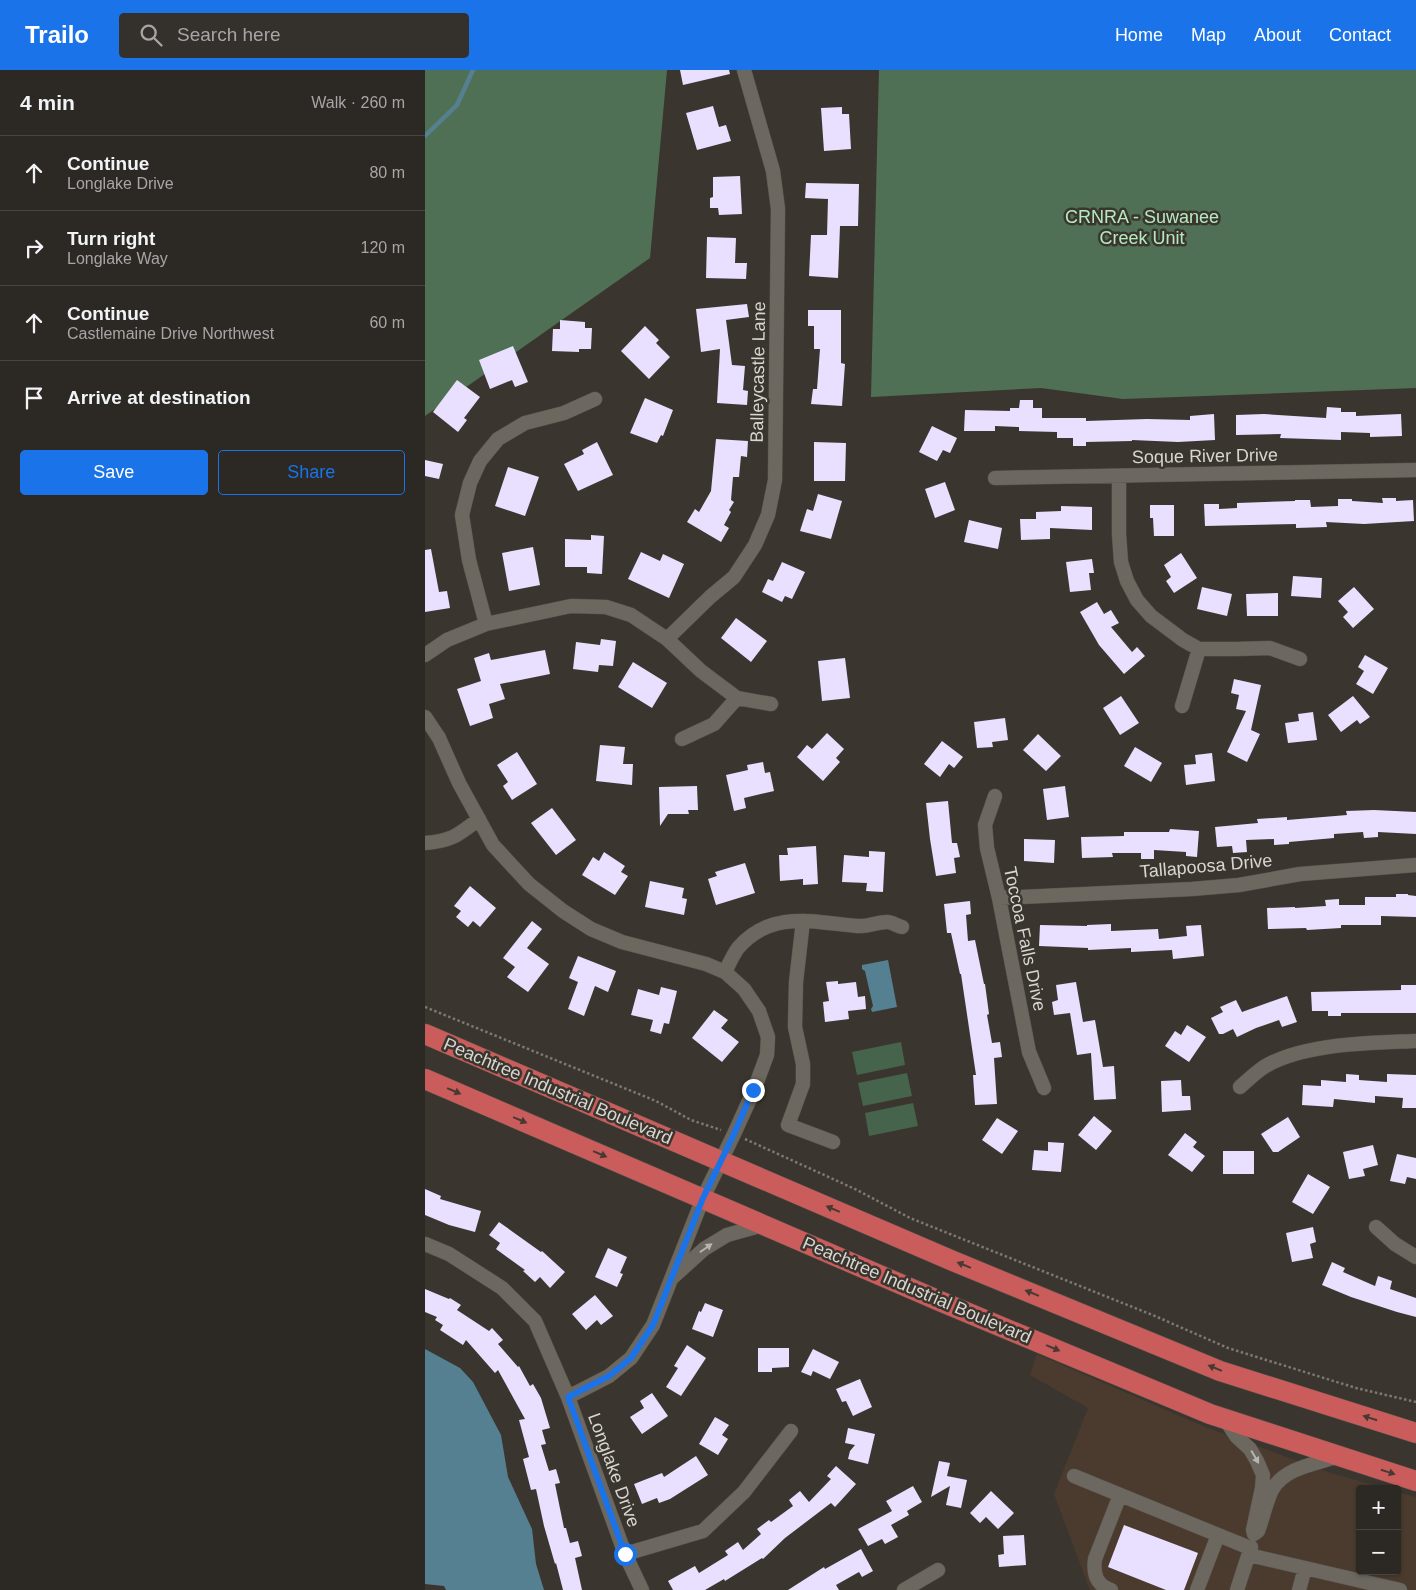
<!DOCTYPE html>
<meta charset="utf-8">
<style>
:root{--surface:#2c2823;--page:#34302b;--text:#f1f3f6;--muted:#a6a6a6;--line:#484441;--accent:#1a73e8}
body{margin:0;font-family:Helvetica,sans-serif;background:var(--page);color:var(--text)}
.controls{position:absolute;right:15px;bottom:15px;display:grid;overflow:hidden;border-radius:5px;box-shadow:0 1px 4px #0004}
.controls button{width:45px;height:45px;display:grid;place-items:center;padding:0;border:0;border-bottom:1px solid var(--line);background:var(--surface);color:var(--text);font:25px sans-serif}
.stop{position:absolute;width:15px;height:15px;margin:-11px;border:4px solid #1a73e8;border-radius:50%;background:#fff}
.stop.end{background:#1a73e8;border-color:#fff;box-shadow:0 1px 5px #0008}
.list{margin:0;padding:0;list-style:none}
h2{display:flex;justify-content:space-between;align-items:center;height:65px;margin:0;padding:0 20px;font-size:21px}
h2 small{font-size:16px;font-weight:400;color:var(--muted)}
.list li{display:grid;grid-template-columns:32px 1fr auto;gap:15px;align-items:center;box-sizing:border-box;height:75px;padding:0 20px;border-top:1px solid var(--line)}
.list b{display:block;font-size:19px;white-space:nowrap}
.list p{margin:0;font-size:16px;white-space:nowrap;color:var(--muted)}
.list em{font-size:16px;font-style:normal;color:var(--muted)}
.actions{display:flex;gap:10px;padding:15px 20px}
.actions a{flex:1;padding:11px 0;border:1px solid var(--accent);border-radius:5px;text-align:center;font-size:18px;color:var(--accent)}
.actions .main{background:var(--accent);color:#fff}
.icon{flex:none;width:28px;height:28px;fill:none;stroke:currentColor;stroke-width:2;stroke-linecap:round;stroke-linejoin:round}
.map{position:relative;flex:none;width:991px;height:1520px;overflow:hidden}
header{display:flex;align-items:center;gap:30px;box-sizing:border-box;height:70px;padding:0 25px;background:var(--accent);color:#fff}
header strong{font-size:24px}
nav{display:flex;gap:28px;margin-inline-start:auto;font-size:18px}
.search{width:350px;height:45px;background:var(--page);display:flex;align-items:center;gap:12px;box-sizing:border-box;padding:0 18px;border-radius:5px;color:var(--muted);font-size:19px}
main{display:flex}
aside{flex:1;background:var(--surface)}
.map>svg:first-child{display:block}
.commercial{fill:#4a3b2e}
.green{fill:#46644b}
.forest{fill:#507055}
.water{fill:#558092}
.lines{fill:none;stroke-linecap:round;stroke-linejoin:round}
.stream{stroke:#558092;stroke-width:4.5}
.building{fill:#e9dffe}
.minor-casing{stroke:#54524b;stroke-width:15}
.highway-casing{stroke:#54524b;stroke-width:21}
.path{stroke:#7c7973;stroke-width:2.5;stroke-dasharray:2.5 2.5;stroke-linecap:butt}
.minor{stroke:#6c6860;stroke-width:14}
.highway{stroke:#ca5c5b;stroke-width:20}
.oneway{fill:#483a33}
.oneway2{fill:#b8b5af}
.route{stroke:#1a73e8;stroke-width:6}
.labels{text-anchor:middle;stroke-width:5;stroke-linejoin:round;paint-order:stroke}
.park-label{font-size:18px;fill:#b4ebbd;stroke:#3a362f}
.street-label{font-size:18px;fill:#d8d6d1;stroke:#3a362f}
</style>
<header>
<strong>Trailo</strong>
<div class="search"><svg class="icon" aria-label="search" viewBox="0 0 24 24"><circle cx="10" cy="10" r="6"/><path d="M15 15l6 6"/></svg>Search here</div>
<nav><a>Home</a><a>Map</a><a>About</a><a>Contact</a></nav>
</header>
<main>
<aside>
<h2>4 min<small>Walk · 260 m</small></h2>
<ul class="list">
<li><svg class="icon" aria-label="ahead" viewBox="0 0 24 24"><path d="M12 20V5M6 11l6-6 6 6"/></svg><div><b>Continue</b><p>Longlake Drive</p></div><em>80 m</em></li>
<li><svg class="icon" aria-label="right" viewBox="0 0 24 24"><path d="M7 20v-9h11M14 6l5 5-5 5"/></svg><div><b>Turn right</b><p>Longlake Way</p></div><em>120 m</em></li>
<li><svg class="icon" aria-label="ahead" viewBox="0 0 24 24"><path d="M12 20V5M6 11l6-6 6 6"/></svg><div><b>Continue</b><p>Castlemaine Drive Northwest</p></div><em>60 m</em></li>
<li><svg class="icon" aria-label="arrive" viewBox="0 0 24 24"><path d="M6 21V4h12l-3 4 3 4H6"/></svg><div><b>Arrive at destination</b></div></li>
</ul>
<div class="actions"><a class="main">Save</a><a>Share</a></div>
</aside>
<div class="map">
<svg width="991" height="1520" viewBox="0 0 991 1520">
<rect width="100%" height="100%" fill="#3a362f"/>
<path class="commercial" d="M612,1284l168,73 123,45 59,17h-27v82h37v-79l19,5v93h-326l-36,-96 34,-86 -58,-33z"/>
<path class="green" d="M476,972l4,23 -48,10 -5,-23z
M482,1003l5,23 -49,10 -5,-23z
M488,1033l5,23 -49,10 -4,-23z"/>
<path class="forest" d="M0,0h242l-17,188 -225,158z
M454,0h537v318l-293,11 -82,-11 -170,9z"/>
<path class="water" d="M463,890l9,47 -25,5 -1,-3 2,-3 -8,-35 -3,-2v-4z
M0,1279l35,19 13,14 28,53 7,42 24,52 4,35 8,26h-98l-2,-4 -19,-2z"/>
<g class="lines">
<path class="stream" d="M0,66l32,-31 16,-35"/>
</g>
<path class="building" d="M255,0h49l1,4 -47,11z
M288,36l6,21 7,-2 5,16 -34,9 -11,-37z
M417,37v7h7l2,35 -27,2 -3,-43z
M315,106l2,38 -23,1 -1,-7h-8v-10l3,-1v-20z
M381,113l53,1 -1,42h-18l-2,52 -29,-2 2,-41h16l1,-36 -23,-1z
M282,167l29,1 -1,25h12l-1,16 -40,-1z
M322,234l2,13 -23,3 6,45 13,1 -2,24 5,1 -1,14 -30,-2 3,-54 -19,3 -5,-43z
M383,240h33v53l4,1 -3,42 -31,-2 2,-15h4l3,-40h-6v-23h-6z
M135,250l25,2v6h7l-1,21h-12v3l-27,-1 1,-22h7z
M220,256l14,14 -3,3 14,14 -21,22 -28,-28z
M88,276l15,36 -13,5 -3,-7 -22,9 -11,-29z
M32,310l23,17 -16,21 3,2 -9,12 -25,-20z
M220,328l28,12 -10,26 -2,-1 -4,8 -27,-10z
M595,330h13v8h9v10h44v3l61,-2 43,1v-4l24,-2 1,26 -37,2 -46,-2v1l-46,1v4h-13v-8h-16v-6l-38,-1v-4l-24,-1v5h-31l1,-21 45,1v-3h9z
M902,337l14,1v4h15v4l45,-2 1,22 -32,1v-4l-29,-1v8l-61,-2 1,-4 -45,1v-20l28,-1 62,4z
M507,356l25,12 -7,15 -7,-3 -6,11 -18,-9z
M291,369l32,2 -1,16 -6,-1 -2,21h-6l-2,23 3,2 -5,8 2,2 -7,13 5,3 -8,14 -34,-20 8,-13 4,3 12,-21z
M172,372l16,33 -35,16 -14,-27 20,-10 -2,-4z
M389,372l32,1 -1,38h-31z
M0,390l18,4 -4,15 -14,-3z
M83,397l31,10 -14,39 -30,-10z
M520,412l10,28 -20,8 -10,-29z
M393,424l24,7 -11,38 -31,-8 7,-22 6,2z
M957,428h14v3l17,-1 1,21 -50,3 -38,-2 1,5 -31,1v-4l-91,2 -1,-22h15v5l18,-1v-5l58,-2v-1h15l1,7 27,-1v-7h14v2l31,2z
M725,435h24v31h-20l-1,-18h-3z
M636,436l31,1v23l-42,-2v11l-29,1 -1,-21h16v-7l25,-1z
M544,450l33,8 -4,21 -34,-7z
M166,465l13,1 -2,38 -15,-1v-6h-22v-28l26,1z
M108,477l7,38 -31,6 -7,-38z
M6,479l8,43 8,-1 3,17 -25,4v-62z
M216,482l19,9 3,-7 21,10 -15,34 -41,-19z
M756,483l16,25 -23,15 -8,-12 5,-4 -7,-12z
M667,489l2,14h-5l2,17 -21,2 -4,-30z
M357,492l23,10 -13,27 -7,-3 -3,6 -20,-10 6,-13 5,2z
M868,506l29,2 -1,20 -30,-2z
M777,517l30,7 -5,22 -30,-7z
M929,517l20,22 -21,19 -10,-11 5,-5 -10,-11z
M853,523v23h-31l-1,-22z
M672,532l7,12 7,-4 8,13 -8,4 21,25 5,-5 8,9 -21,18 -25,-29 -19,-33z
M311,548l31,23 -16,21 -30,-24z
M176,569l15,2 -3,25 -14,-1 -1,7 -25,-3 3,-27 24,3z
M120,580l5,24 -50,10 5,15 -16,5 4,14 -23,8 -13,-37 24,-8 -7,-23 15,-5 2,7z
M940,585l23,13 -15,26 -17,-10 8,-13 -6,-4z
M420,588l5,40 -28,3 -4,-40z
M208,592l34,21 -15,25 -34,-21z
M809,609l27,6 -10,45 9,4 -13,28 -20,-10 19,-41 -10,-2 3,-14 -8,-2z
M696,626l18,27 -19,12 -17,-27z
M928,626l17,21 -10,7 -3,-4 -16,12 -13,-17z
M888,642l4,28 -29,3 -3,-20 14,-2 -1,-7z
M580,648l3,22 -16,2 1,5 -16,1 -3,-26z
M402,663l17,16 -8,9 4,4 -17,19 -26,-24 10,-12 5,4z
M613,664l23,22 -15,15 -23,-21z
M517,671l21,16 -9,11 -5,-4 -9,13 -16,-13z
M175,675l25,2 -2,17h10l-1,21 -36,-4z
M710,677l27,16 -11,19 -27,-16z
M92,682l20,32 -25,16 -9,-14 5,-4 -11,-17z
M787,683l3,28 -29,4 -2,-20 12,-1 -1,-9z
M338,692l2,11 5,-1 4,19 -30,7 2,10 -12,3 -8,-36 22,-5 -1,-5z
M272,716l1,24h-10l1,4h-21l-8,12 -1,-39z
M640,716l4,31 -22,3 -4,-31z
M523,731l4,42h5l3,14 -6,1 2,15 -20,3 -6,-37 -4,-36z
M127,738l24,32 -20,15 -25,-32z
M949,740l42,2v22l-38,-2v5l-14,1 -1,-6 -29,2v4l-45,4v2l-15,1v-6l-28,1 1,12 -14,1 -1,-7 -15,1 -2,-20 43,-4 -1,-4 30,-2v3l60,-5 -1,-4z
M745,759l29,2 -2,26 -11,-1v-4l-32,-2v9h-13v-6h-29l1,4 -31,1 -1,-21 43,-1v-4h45z
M599,769l31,1 -1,23 -30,-2z
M391,776l2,38 -15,1v-6l-23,2 -1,-26h9l-1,-7z
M444,781l16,1 -2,40 -17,-1 1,-8 -25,-1 2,-27 25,2z
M179,782l21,14 -4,6 7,4 -13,19 -33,-20 11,-18 6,4z
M320,793l10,30 -39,12 -8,-26 9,-3 -2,-4z
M225,811l34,7 -2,10 5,1 -3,16 -39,-8z
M45,816l26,22 -16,19 -7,-6 -5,6 -12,-10 5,-6 -7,-5z
M971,824h12v1l8,1v21l-35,-1v9h-40v3l-34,2 -1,-2 -38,1 -1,-21 28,-1v1l31,-2 -1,-6 14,-1v6h26v-8h31z
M545,831l1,13 -5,1 2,26 7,-1 9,44h1l4,30 -2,1 5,28 8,-1 2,15 -8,1 3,46 -22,1 -2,-30h3l-15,-101h-1l-9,-41h-4l-3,-29z
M107,851l10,8 -15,19 22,16 -21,28 -21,-15 8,-10 -12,-9z
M686,854v7l47,-2 1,10 28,-3 -1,-10 15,-1 3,31 -31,3 -1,-9 -41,2v-4l-43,2v-2l-49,-2 1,-21 47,1v-1z
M153,886l38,15 -8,21 -13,-6 -11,30 -16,-7 10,-27 -9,-4z
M413,911v3l18,-2 2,15 7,-1 1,13 -18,2 1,8 -24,3 -2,-20 6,-1 -3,-19z
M651,912l7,40 12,-2 8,47 11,-1 2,33 -22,1 -3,-47 -14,2 -7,-42 -16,2 -2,-13 6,-2 -2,-15z
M976,915h15v28h-75v3h-13v-5h-16l-1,-19 90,-2z
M236,917l16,4 -8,33 -5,-1 -3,11 -11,-3 3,-11 -22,-5 7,-26 21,6z
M862,926l10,26 -15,5 -3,-7 -23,8 -19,9 -4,-8 -10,5h-4l-8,-16 12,-6 -3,-5 16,-7 6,12z
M289,940l14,10 -7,8 18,14 -17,20 -30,-24z
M762,955l19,12 -17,25 -24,-16 10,-15 6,4z
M921,1004l13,1v5l28,2v-8l29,1v33h-14l1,-10 -28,-2v7l-41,-4 -1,8 -31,-2 1,-20 18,1v-6l25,2z
M756,1010l1,16h8l1,14 -29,2 -1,-31z
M669,1046l18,15 -16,19 -18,-15z
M863,1047l12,20 -22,15h-5l-12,-18z
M572,1048l21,13 -16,23 -20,-14z
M760,1063l12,9 -4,5 12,9 -13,16 -24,-17z
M623,1072l16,1 -3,29 -29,-2 2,-20 14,1z
M948,1075l5,20 -15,4 2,7 -16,3 -6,-27z
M798,1081h31v23h-31z
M972,1084l19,4v21l-9,-2 -2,7 -15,-3z
M883,1104l22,13 -17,27 -21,-12z
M0,1119l16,7 -1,3 41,12 -6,21 -26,-7 -24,-10z
M74,1152l42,30 1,-1 23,21 -15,16 -10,-11 -5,5 -12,-11 2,-1 -29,-21 4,-6 -11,-8z
M888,1157l3,15 -6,2 3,14 -21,4 -6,-29z
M183,1178l19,9 -7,16 3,1 -6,13 -22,-10z
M907,1192l13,6 -2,4 32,14 3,-10 14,5 -2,8 26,9v19l-19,-5 -46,-15 -29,-12z
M0,1219l24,10 1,-1 11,7 -4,5 32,21 3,-3 11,12 -5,4 20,23 1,-1 11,20 3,-2 8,14 9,30 -8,2 4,14 -5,1 8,26 7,-2 4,14 -5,1 9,44h2l4,15 8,-2 4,15 -7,2 7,32h-19l-7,-27 -1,1 -11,-38 -8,-37 -5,1 -8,-31 6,-2 -10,-37 6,-1 -27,-49 -3,3 -29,-33 -3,5 -23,-15 3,-5 -8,-5 2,-3 -12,-5z
M170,1225l18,21 -12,9 -4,-5 -11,10 -14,-16z
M280,1233l18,7 -10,27 -21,-8 7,-18 2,1z
M262,1275l19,13 -25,38 -15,-9 12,-19 -4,-2z
M333,1278h31v19l-17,1v4h-14z
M388,1279l26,13 -9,17 -17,-8 -2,5 -10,-4z
M435,1309l12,28 -19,9 -7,-15 -4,1 -6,-13z
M227,1323l16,23 -26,18 -12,-17 14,-9 -4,-7z
M290,1347l14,8 -7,10 6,4 -10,16 -19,-11z
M423,1358l27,6 -7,30 -20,-5 2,-8 5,-6 -10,-2z
M271,1386l12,19 -38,24 -11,4 -2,-5 -15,6 -8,-20 28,-11 2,4z
M514,1391l11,2 -3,13 20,4 -6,28 -15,-3 4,-19 -19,11z
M411,1396l20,18 -21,23 -4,-4 -46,35 -22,21 -1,-1 -37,23 -1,-2 -19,11h-32l-5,-9 27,-15 4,7 29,-18 -3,-4 13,-9 5,8 18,-16 -4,-5 12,-9 2,2 22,-16 -4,-6 11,-9 9,11 22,-23 -4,-3z
M488,1416l9,16 -15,9 2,4 -18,10 7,12 -13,7 -3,-5 -14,7 -10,-17 34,-18 -6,-10z
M566,1421l23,22 -16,16 -12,-12 -6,6 -10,-10z
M699,1455l74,28 -14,37h-18l-58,-23z
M599,1465l2,30 -27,2 -1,-12 6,-1 -1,-18z
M436,1479l12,22 -11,6 -3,-5 -23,13 3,5h-51l36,-23 1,2z"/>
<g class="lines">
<g class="minor-casing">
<path id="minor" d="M694,406v58l2,28 6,19 10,19 14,16 32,24 16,9h37l34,-1 30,11
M570,408l421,-8
M61,554l-17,-64 -7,-45 8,-32 10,-22 18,-22 27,-16 39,-10 31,-14
M242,569l43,-42 24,-20 21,-32 13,-30 7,-35 3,-271 -5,-38 -29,-101
M0,585l22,-15 39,-16 85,-18 35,1 25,8 36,24 34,32 36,27 34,6
M757,636l17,-57
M0,647l14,21 20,45 34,62 36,39 34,27 28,18 31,13 84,22 19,8 19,17 15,22 9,26 -1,18 -13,35 -20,44 -31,64 -50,127 -22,33 -22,18 -41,21
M257,669l32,-15 23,-26
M570,726l-10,29 2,23 12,50 30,154 15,36
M0,773c27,-2 33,-8 54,-24
M574,828l193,-9 47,-4 61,-11 116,-9
M378,851l-7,61 -1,45 8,37v20l-15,41 45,17
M300,902c4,-8 8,-17 13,-24 33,-38 74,-26 119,-22 11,1 20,-4 30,-4 5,0 10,4 15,5
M815,1017c8,-7 15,-14 24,-20 39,-24 107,-24 152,-26
M951,1157l19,17 21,13
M0,1174l24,10 53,34 33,33 33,76 57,157 17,36
M247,1208l32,-29 23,-14 36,-10
M800,1349l11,17 14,13 7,12 6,14 -1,13 -9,42 1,4 4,-3c5,-13 8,-29 14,-41 13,-23 44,-26 67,-34
M649,1406l176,72
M200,1484l78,-23 41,-39 47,-61
M824,1485l151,35
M479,1520l34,-20
M686,1520c-15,-5 -18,-16 -16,-31l25,-64
M772,1520l21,-55
M812,1520l14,-43
M874,1520l6,-22"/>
</g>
<g class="highway-casing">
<path id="highway" d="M0,964l528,227 267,110 196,62
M0,1009l517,223 268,112 206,67"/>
</g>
<path class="path" d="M0,937l231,94 35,19 30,10
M320,1069l110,50 55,29 245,98 73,32 128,40 60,14"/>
<use href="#minor" class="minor"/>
<use href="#highway" class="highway"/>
</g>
<defs><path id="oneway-solid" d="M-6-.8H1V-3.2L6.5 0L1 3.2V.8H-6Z" transform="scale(1.25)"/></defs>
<g class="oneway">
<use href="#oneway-solid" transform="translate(29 1021) rotate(23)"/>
<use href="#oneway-solid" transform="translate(95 1050) rotate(23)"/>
<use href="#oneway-solid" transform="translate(175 1084) rotate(23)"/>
<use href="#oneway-solid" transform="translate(408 1139) rotate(-157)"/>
<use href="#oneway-solid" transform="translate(539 1195) rotate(-158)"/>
<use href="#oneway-solid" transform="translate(607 1223) rotate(-158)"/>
<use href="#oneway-solid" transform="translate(628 1278) rotate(23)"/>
<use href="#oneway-solid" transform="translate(790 1298) rotate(-158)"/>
<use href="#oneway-solid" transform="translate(945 1348) rotate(-162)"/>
<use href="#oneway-solid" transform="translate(963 1402) rotate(18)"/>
</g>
<g class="oneway2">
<use href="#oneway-solid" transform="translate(281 1178) rotate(-35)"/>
<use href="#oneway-solid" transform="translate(830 1387) rotate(60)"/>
</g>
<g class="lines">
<path class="route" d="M200,1484l-57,-157 41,-21 22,-18 22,-33 50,-127 31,-64 19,-44"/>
</g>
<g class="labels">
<g class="park-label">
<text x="717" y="153">CRNRA - Suwanee<tspan x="717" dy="21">Creek Unit</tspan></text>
</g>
<g class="street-label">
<text transform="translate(333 302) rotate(-89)" y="6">Balleycastle Lane</text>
<text transform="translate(780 386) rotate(-1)" y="6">Soque River Drive</text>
<text transform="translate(781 796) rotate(-5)" y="6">Tallapoosa Drive</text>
<text transform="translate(600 869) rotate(78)" y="6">Toccoa Falls Drive</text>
<text transform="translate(133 1021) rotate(23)" y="6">Peachtree Industrial Boulevard</text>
<text transform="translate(492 1220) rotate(23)" y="6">Peachtree Industrial Boulevard</text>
<text transform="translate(189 1400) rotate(70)" y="6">Longlake Drive</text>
</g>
</g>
</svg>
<div class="controls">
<button>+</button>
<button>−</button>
</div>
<div class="stop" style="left:200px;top:1484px"></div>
<div class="stop end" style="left:328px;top:1020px"></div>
</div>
</main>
